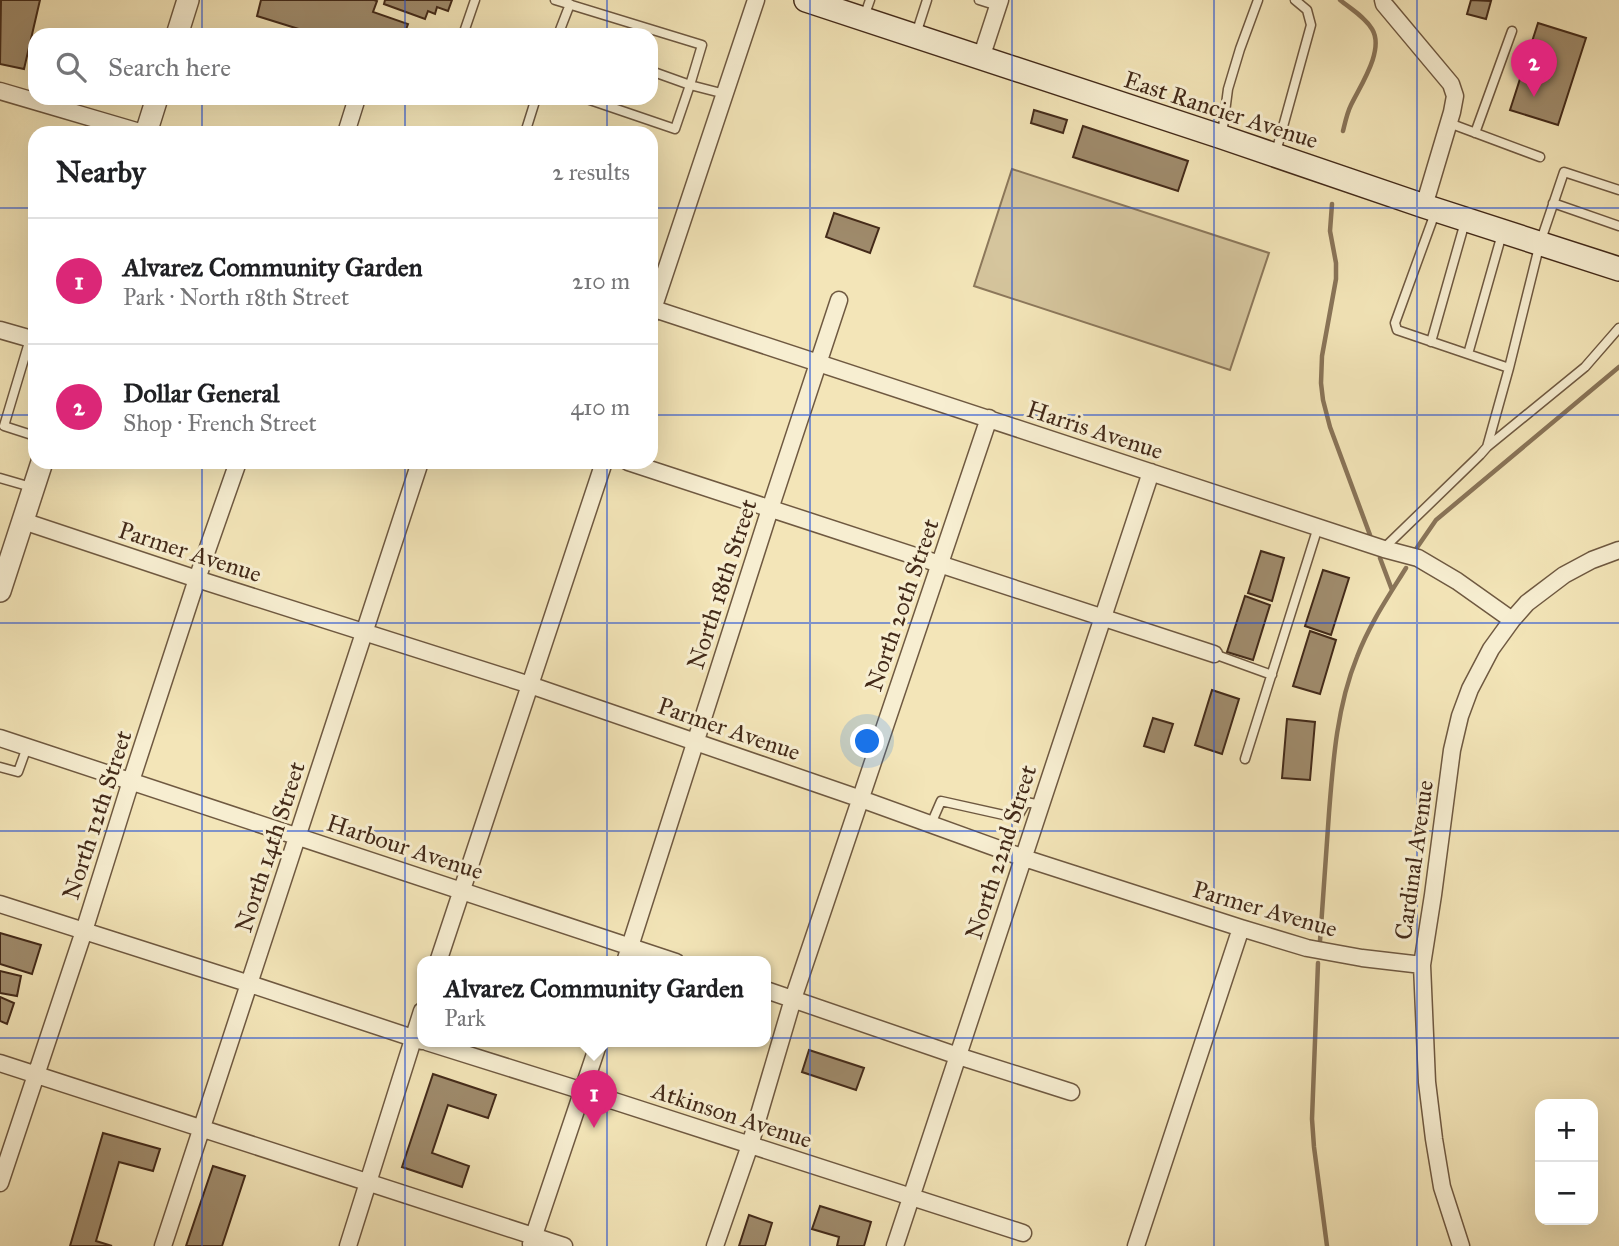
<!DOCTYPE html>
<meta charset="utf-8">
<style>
:root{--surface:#fff;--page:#f6f6f6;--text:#202124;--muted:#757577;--line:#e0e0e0;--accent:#db2777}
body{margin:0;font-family:"IM FELL Great Primer",serif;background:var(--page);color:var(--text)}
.controls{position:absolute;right:21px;bottom:21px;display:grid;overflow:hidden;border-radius:14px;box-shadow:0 7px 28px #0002}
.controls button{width:63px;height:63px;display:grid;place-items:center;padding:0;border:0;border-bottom:2px solid var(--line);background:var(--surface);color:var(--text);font:35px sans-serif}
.you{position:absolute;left:868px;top:742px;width:24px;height:24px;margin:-18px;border:5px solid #fff;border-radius:50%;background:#1a73e8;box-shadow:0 0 0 10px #1a73e833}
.badge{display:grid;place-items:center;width:46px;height:46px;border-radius:50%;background:var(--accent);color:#fff;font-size:23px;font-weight:700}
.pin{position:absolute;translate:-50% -58px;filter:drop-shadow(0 2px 4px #0008)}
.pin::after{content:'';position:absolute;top:37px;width:24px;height:21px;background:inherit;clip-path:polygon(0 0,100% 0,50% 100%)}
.popup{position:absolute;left:417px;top:956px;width:354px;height:91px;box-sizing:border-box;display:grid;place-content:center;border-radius:14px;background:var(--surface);filter:drop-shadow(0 2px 5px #0005);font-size:23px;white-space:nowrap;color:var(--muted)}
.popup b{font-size:26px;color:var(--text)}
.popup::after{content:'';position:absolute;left:50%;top:100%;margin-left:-14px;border:14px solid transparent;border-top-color:var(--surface)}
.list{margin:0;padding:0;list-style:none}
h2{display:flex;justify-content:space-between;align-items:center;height:91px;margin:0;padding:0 28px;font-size:30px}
h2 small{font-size:23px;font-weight:400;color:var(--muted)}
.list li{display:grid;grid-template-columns:46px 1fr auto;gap:21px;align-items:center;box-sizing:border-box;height:126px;padding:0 28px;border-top:2px solid var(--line)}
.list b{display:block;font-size:26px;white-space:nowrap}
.list p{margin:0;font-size:23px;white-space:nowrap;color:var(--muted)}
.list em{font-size:23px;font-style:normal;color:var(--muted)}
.icon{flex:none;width:38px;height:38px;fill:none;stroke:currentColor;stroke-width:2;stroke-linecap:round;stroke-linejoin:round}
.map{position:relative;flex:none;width:1619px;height:1246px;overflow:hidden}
.search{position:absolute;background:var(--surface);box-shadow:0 7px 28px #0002;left:28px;top:28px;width:630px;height:77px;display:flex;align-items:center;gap:18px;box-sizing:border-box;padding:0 24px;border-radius:21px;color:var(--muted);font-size:26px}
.panel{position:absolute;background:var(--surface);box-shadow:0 7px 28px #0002;left:28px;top:126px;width:630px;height:343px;border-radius:21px}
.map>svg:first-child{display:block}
.green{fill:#d5c59d;stroke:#8c785b;stroke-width:2}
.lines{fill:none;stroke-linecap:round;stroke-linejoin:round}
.stream{stroke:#897458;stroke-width:4.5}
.building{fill:#9f8b6c;stroke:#432a19;stroke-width:2}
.service-casing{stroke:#6f5941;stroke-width:11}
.minor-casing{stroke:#6f5941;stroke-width:19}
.tertiary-casing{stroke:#6f5941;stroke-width:24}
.secondary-casing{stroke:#432a19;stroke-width:26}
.service{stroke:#f7eed1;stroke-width:8}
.minor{stroke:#f7eed1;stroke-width:16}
.tertiary{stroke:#f7eed1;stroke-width:21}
.secondary{stroke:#f7eed1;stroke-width:23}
.grid{fill:none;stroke:#1d4ed8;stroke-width:2;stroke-opacity:0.55}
.labels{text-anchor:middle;stroke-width:6;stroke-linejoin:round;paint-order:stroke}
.street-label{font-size:24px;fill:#432a19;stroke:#f7eed1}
</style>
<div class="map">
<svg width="1619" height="1246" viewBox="0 0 1619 1246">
<rect width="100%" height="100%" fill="#f3e5b8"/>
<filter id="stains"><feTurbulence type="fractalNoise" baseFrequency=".00286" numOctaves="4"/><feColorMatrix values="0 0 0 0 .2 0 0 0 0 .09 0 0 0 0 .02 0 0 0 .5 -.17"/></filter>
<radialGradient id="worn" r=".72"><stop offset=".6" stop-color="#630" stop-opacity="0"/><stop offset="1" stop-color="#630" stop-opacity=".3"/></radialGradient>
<path class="green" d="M1012,169l257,84 -39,117 -256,-84z"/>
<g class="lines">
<path class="stream" d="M1340,0c11,9 25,17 32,29 13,21 -12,57 -21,76 -4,8 -6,18 -8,26
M1332,204l-2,27 6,32v16l-14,77 -1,27 2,17 7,27 40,108
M1416,549l20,-29 183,-153
M1380,558l12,32
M1320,941c3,-43 6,-85 9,-128 4,-52 8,-107 28,-156 12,-32 31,-60 49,-89
M1318,963l-6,156 2,28 13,99"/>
</g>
<path class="building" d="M1,0h39l-16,69 -24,-5z
M261,0h113l3,1 -4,11 35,12 -4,11h2h-88l-61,-19z
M385,0h67l-4,11 -11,-4 -2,7 -7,-3 -3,8 -41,-15z
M1471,0l20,1 -5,18 -19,-5z
M1538,23l48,15 -28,87 -48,-15z
M1034,110l33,10 -4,13 -32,-10z
M1083,126l105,35 -10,30 -105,-34z
M834,213l45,15 -9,25 -44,-16z
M1261,551l23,7 -12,43 -24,-8z
M1323,570l26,8 -18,57 -26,-9z
M1245,596l25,9 -17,55 -26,-8z
M1310,631l26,9 -16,54 -27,-8z
M1212,690l27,9 -17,55 -27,-9z
M1153,718l20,6 -9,28 -20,-6z
M1287,719l28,3 -5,58 -28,-2z
M0,933l41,12 -9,29 -32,-10z
M0,971l21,5 -4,20 -17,-3z
M0,997l14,6 -7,21 -7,-3z
M809,1050l55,18 -8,22 -54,-18z
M433,1074l63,21 -8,23 -40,-13 -16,48 37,13 -7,21 -60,-20z
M103,1133l57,16 -7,22 -34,-9 -23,79 16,5h-42z
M213,1166l32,10 -23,70h-36z
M820,1206l51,16 -7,24h-27l2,-9 -27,-8z
M749,1215l23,8 -7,23h-26z"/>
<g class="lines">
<g class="service-casing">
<path id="service" d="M555,0l147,45 -12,40 35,9
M979,0l19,6
M864,17l6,-17
M916,34l11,-34
M463,35l12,-35
M558,35l12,-31
M584,98l91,31 15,-44 -39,-14
M1449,123l91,34
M525,133l11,-35
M1475,133l37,-102
M1222,135l6,-46 12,-40 18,-49
M1276,152l35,-127 -4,-15 -12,-10
M1553,203l66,23
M30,339l-26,87 31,10
M1431,342l34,-120
M1468,354l34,-120
M1509,368l31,-125 24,-71 55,18
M1487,447l98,-80 34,-39
M0,478l31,9
M1383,549l97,-94 7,-8 22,-79 -112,-38 -2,-7 40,-110
M1214,654l58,21
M1245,759l73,-232
M0,767l18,5 9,-25
M931,824l10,-23 76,17 9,-16 15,3"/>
</g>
<g class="minor-casing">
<path id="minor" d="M1383,0l1,4 67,80 4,12 -3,16 -28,94
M981,58l19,-58
M0,91l143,42
M346,133l11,-35
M651,308l733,241 34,9 39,23 55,39
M651,315l105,-315
M0,330l35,10
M628,462l586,192
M23,521l174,58 333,106 331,114 163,59 217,70 66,20 55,10 60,7
M0,738l676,224
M0,904l250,80 172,57
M438,962l166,-500
M625,962l145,-453 69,-209
M766,990l192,66 113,36
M427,1042l156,49 440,142
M0,1063l564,183
M0,1183l84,-252 47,-150 66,-202 41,-117
M531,1244l68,-202
M163,1246c88,-261 170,-523 257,-784
M348,1246l74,-235
M715,1246l35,-101 43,-146 196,-581
M895,1246l256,-774
M1136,1246l105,-318
M1461,1246l-19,-59 -8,-48 -7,-57 -5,-117 11,-70 19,-145 8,-34 10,-27 21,-40 21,-29 15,-17 37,-28 28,-15 27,-10"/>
</g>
<g class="tertiary-casing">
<path id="tertiary" d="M177,35l11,-35
M146,133l11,-35
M0,591l42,-129"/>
</g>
<g class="secondary-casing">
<path id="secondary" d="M806,0l416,137 202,69 195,63"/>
</g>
<use href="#service" class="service"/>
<use href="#minor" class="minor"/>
<use href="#tertiary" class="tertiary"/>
<use href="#secondary" class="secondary"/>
</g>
<path class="grid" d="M202,0v35M405,0v35M607,0v35M810,0v1246M1012,0v1246M1214,0v1246M1417,0v1246M202,98v35M405,98v35M607,98v35M0,208h35M651,208h968M0,415h35M651,415h968M202,462v784M405,462v784M607,462v784M0,623h1619M0,831h1619M0,1038h1619"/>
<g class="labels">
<g class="street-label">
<text transform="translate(1221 110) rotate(18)" y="8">East Rancier Avenue</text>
<text transform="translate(1095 430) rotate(18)" y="8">Harris Avenue</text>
<text transform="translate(190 552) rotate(18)" y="8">Parmer Avenue</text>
<text transform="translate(722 584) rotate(-72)" y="8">North 18th Street</text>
<text transform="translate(902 605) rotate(-71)" y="8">North 20th Street</text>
<text transform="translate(729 729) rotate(19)" y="8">Parmer Avenue</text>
<text transform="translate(97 815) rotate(-72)" y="8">North 12th Street</text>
<text transform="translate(270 847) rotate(-72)" y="8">North 14th Street</text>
<text transform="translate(405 847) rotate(18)" y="8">Harbour Avenue</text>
<text transform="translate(1001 852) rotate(-72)" y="8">North 22nd Street</text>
<text transform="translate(1414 860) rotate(-82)" y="8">Cardinal Avenue</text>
<text transform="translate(1265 909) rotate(16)" y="8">Parmer Avenue</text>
<text transform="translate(732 1115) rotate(18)" y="8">Atkinson Avenue</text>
</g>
</g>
<rect width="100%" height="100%" filter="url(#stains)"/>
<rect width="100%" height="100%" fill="url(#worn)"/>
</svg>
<div class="controls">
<button>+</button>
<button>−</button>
</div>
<div class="you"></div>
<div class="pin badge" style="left:594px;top:1128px">1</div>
<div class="popup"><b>Alvarez Community Garden</b>Park</div>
<div class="pin badge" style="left:1534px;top:97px">2</div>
<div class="search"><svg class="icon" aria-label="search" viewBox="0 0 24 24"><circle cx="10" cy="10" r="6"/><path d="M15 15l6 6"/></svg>Search here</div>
<section class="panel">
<h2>Nearby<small>2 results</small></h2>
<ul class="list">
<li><span class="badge">1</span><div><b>Alvarez Community Garden</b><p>Park · North 18th Street</p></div><em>210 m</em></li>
<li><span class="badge">2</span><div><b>Dollar General</b><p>Shop · French Street</p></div><em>410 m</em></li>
</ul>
</section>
</div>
